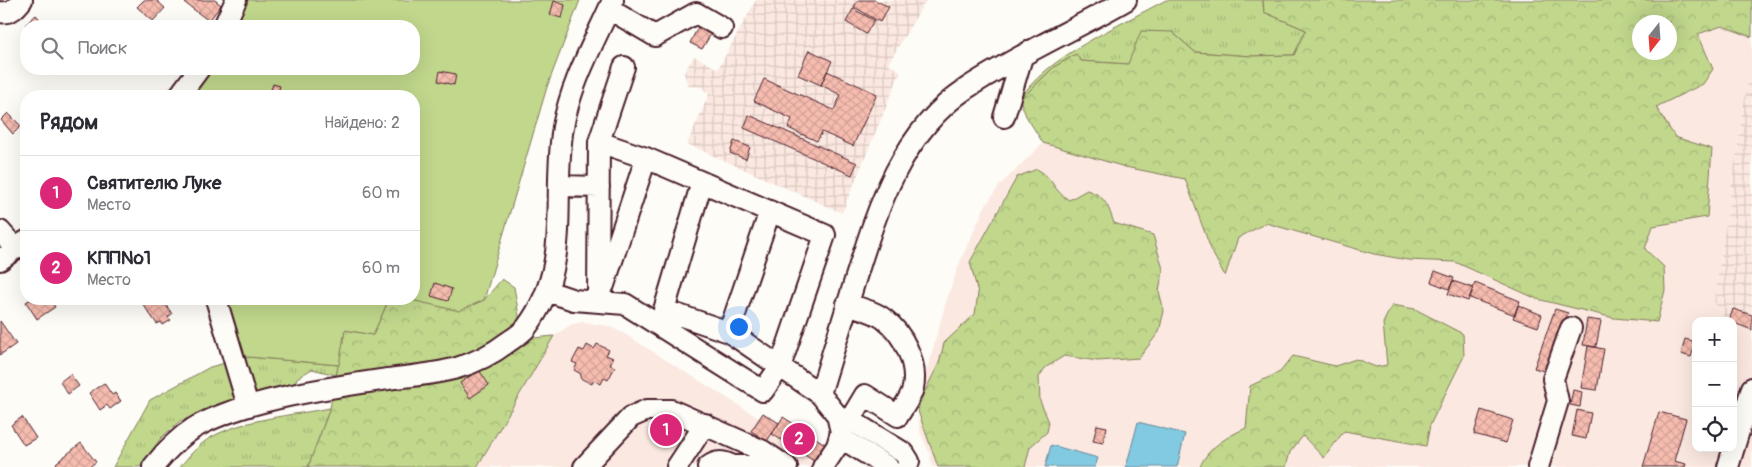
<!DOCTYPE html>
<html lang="ru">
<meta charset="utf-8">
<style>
:root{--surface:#fff;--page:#f2f2f3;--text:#2b2b33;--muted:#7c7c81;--line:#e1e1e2;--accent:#db2777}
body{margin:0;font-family:Pangolin,sans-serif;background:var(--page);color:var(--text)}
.controls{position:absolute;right:15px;bottom:15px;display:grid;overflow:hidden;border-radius:10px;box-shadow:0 5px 20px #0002}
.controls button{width:45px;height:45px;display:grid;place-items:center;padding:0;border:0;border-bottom:1px solid var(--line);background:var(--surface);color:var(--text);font:25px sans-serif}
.compass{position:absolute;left:1632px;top:15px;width:45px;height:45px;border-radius:50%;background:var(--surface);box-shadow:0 5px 20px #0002;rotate:197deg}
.you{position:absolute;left:738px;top:326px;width:18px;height:18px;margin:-12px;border:4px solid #fff;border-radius:50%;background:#1a73e8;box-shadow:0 0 0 8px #1a73e833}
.badge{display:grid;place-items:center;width:32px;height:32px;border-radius:50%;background:var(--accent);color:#fff;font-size:16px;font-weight:700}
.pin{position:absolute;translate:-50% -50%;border:2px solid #fff;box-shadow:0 1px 5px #0006}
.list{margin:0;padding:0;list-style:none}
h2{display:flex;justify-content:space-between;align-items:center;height:65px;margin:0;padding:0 20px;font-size:21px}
h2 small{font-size:16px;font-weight:400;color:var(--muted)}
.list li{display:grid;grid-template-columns:32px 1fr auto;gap:15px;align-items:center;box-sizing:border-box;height:75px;padding:0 20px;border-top:1px solid var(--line)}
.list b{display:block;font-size:19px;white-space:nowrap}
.list p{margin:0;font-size:16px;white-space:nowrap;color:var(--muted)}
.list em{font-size:16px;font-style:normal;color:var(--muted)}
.icon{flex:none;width:28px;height:28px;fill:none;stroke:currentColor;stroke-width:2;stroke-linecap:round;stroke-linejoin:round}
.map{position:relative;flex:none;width:1752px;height:467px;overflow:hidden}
.search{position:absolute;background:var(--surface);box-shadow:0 5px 20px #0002;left:20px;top:20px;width:400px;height:55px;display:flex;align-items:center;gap:12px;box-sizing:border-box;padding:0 18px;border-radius:20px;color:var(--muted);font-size:19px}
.panel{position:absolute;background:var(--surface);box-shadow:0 5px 20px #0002;left:20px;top:90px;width:400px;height:215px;border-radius:20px}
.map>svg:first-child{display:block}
.built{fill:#fbe9e1;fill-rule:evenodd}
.industrial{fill:url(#industrial-grid)}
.grass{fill:url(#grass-tufts);stroke:#857b5c}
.forest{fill:url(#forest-crowns);stroke:#857b5c;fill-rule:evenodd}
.garden{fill:#c0d78c;stroke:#857b5c}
.water{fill:#81cae1;stroke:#6b8698}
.building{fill:url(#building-cross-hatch);stroke:#4a1f2b}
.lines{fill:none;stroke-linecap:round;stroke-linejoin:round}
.minor-casing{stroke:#4a1f2b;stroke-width:24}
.minor{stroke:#fdfcf7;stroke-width:20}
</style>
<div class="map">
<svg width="1752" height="467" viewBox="0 0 1752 467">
<defs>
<pattern id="industrial-grid" width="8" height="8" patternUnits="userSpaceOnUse" patternTransform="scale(1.25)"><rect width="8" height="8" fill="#fbe9e1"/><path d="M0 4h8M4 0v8" fill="none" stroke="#d9c7c1"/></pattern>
<pattern id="grass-tufts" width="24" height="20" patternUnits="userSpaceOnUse" patternTransform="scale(1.25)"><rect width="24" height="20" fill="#c0d78c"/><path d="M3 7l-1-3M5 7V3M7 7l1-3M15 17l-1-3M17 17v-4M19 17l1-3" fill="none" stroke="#a6b879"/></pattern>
<pattern id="forest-crowns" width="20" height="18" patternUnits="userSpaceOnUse" patternTransform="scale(1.25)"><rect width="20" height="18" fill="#c0d78c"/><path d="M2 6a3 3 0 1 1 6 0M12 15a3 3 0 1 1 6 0" fill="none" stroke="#a6b879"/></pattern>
<pattern id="building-cross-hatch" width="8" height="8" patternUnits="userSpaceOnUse" patternTransform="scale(1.25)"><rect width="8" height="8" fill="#f6bcaf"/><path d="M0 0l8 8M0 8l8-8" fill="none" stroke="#d4a197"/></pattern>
</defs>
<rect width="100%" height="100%" fill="#fdfcf7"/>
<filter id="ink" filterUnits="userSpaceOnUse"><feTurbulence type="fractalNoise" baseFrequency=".02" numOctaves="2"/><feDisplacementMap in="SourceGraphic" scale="10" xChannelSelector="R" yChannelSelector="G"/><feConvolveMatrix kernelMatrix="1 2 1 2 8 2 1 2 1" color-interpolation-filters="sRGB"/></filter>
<g filter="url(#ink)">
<path class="built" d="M1166,0h586v77h-4l-34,225 13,19h-31v127h37v-124l19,6v137h-820l-2,-13 -10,-22 -3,-26 28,-101 14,-41 26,-58 15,-21 43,-42 -17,-27 -6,-16 5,-10 27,-25zM1640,22h30v30h-30z
M584,322l24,4 15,7 136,85 4,-5 16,10 4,-6 42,27 -5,9 22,14h-365l77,-131 18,-12z"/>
<path class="industrial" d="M756,0h170l-38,64 13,7 -59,142 -155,-69 22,-50 -8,-7 -13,-1 -4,-13 10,-17 24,13z
M1748,77h4v253l-19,-6v-3h-6l-13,-19z"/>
<path class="grass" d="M1166,0h97l1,12 42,18 -12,25 -43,1 -56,-4 -23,-20 -44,32 -47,-3 -5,-7 -22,13 -34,33c22,-41 104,-77 146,-100z
M248,357l91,8 -3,10 -24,-6 -15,9 -3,9 -114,34 -19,17 -21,29h-27l37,-67 60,-33z
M330,408l-22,59h-128c8,-10 18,-22 30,-29 32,-19 84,-23 120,-30z"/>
<path class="forest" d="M1263,0h489v37l-30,-11 -24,8 15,35 -10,15 -47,23 19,30 37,12 -5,68 -54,9 -8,23 19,18 1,23 -8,32 -43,-4 -77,-19 -82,-37 -47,-2 -34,-6 -108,-31 -28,15 -13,38 -13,-24 -27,-73 -60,-12 -82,-24 -17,-27 -6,-16 34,-33 22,-13 5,7 47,3 13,-33 31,1 23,20 56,4 43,-1 12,-25 -42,-18zM1670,22v30h-30v-30z
M1037,169c17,9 15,21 32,31l18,-10c19,6 21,16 27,33l39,12 10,34 -4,22 5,20 -5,21 -20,26 -41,3 -34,-5 -19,12 -6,9 1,24 9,21 -2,10 -17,15 -5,20h-87l-20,-56 2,-10 19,-38 5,-20 31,-29 3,-21 -8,-31 47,-85z
M502,279l12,8 9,52 31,-3 -77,131h-169l22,-59 15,-78 28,5 16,-36h18l52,11 25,-10z
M1392,305l23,4 48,25 1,22 -34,69 -4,21 -82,-15 -20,27 -21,-22 -13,16 -4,15h-86c7,-19 28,-31 46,-39l4,-42 30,-14 13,-16 42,10 21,-7 20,8 11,-2 -4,-42z"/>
<path class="garden" d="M247,0h333l-33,87 -63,213 -25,11 -52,-12h7v-203h-221l16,-27h205v-43h-182z
M226,299h163l-16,36 -28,-5 -6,35 -91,-8 -9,2z"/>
<path class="water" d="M1138,422l47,12 -8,33h-51z
M1051,445l47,13 -3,9h-50z"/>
<path class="building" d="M144,0h12l9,8 -12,13 -16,-14z
M188,0h27l6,5 -12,16 -24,-18z
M858,0h17l14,7 -9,15 -26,-15z
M554,1l11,4 -3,13 -12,-3z
M853,9l21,11 -8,14 -20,-12z
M36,15l10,11 -21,-1z
M698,27l13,7 -9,15 -12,-6z
M809,50l23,11 -11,24 -23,-10z
M440,71l16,3 -2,11 -16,-4z
M827,71l50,23 -24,52 -31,-14 -5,9 -29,-13 4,-9 -38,-18 10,-22 70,31 7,-15 -20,-10z
M273,84l7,2 -3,10h-8z
M8,113l13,13 -8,8 -12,-14z
M749,115l108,48 -5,12 -108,-47z
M734,141l16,6 -4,12 -16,-6z
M1435,271l19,7 -5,11 -18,-7z
M1453,281l20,7 -5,13 -20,-7z
M435,283l17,6 -4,12 -17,-5z
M1475,283l45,18 -5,14 -45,-17z
M31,299h19l5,8 -18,12 -11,-17z
M139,299h23l10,15 -4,3 3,3 -8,5 -2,-3 -4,2z
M1518,305l24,10 -4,12 -25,-9z
M1555,309l13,4 -21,59 -13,-4z
M1733,309l19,6v15l-23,-9z
M1587,319l14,2 -5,26 -13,-2z
M0,321l16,23 -16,11z
M1685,339l11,3 -5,15 -10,-3z
M597,344l12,6 -3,5 7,3 -3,7 5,2 -7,13 -4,-2 -3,6 -8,-4 -1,4 -12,-6 1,-4 -7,-4 3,-6 -5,-2 7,-13 5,2 3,-6 7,4z
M1588,346l16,3 -7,41 -16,-2z
M479,370l10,15 -19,13 -10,-15z
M70,374l9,12 -11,8 -8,-12z
M104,383l8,12 3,-2 6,8 -11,8 -3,-4 -7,5 -11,-17z
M1573,390l9,2 -2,15 -10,-2z
M1481,410l32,10 -7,23 -32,-9z
M1577,410l14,3 -5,26 -14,-3z
M1659,412l27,7 -12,42 12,3 -1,3h-42z
M763,413l16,10 -12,18 -16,-10z
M22,417l14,21 -12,7 -13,-20z
M783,417l42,27 -11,17 -42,-27z
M1097,425l10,2 -4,16 -10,-2z
M81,443l15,19 -7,5h-30l-3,-4z"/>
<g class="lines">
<g class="minor-casing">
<path id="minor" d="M609,9l46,27 41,-23 26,15
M0,12c10,2 16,-4 22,-12
M224,26l12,-26
M179,96l20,-27
M1004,117l18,-60
M702,182l-38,128 65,22 91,62 17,21 4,17 -4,14 -14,21
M560,186l39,1
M0,231l16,18
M0,260l26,-19
M604,285l42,-127
M547,291l27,9 51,4 138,87 17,-24 45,-132 -179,-77 -47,-16
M216,299l32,107
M598,301l1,-159 25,-75
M729,332l41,-121
M820,394c12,-39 24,-78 36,-117 22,-70 46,-146 111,-189 50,-33 107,-58 159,-88
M850,420l54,33 5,8 -2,6
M840,424l10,-4 15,-25 33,21c5,-9 13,-18 15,-28 5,-25 -10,-55 -29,-69 -10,-8 -25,-11 -37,-15
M841,438l47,29
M734,466h52
M153,467c12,-15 25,-29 41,-39 48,-28 138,-41 194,-49 47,-6 81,-7 120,-37 6,-4 14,-9 18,-14 48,-63 25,-130 37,-201 8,-45 32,-86 50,-127
M584,467l47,-50 16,-7h24l92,41 24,16
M677,467l28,-43
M708,467c9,-7 17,-6 26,0
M1538,467l20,-66 -5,-22 18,-51
M1728,467l24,-79"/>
</g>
<use href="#minor" class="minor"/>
</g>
</g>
</svg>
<div class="controls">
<button>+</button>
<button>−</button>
<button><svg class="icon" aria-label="locate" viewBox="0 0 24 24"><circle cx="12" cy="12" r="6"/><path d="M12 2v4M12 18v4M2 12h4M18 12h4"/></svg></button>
</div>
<svg class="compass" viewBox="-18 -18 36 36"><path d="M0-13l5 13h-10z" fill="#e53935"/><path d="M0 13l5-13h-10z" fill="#7c7c81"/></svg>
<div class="you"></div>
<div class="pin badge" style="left:666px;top:430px">1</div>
<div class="pin badge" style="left:799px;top:439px">2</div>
<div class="search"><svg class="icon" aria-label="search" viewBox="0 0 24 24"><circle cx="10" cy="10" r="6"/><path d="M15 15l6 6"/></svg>Поиск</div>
<section class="panel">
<h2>Рядом<small>Найдено: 2</small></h2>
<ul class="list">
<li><span class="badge">1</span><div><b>Святителю Луке</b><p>Место</p></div><em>60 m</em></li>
<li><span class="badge">2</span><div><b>КПП№1</b><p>Место</p></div><em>60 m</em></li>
</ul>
</section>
</div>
